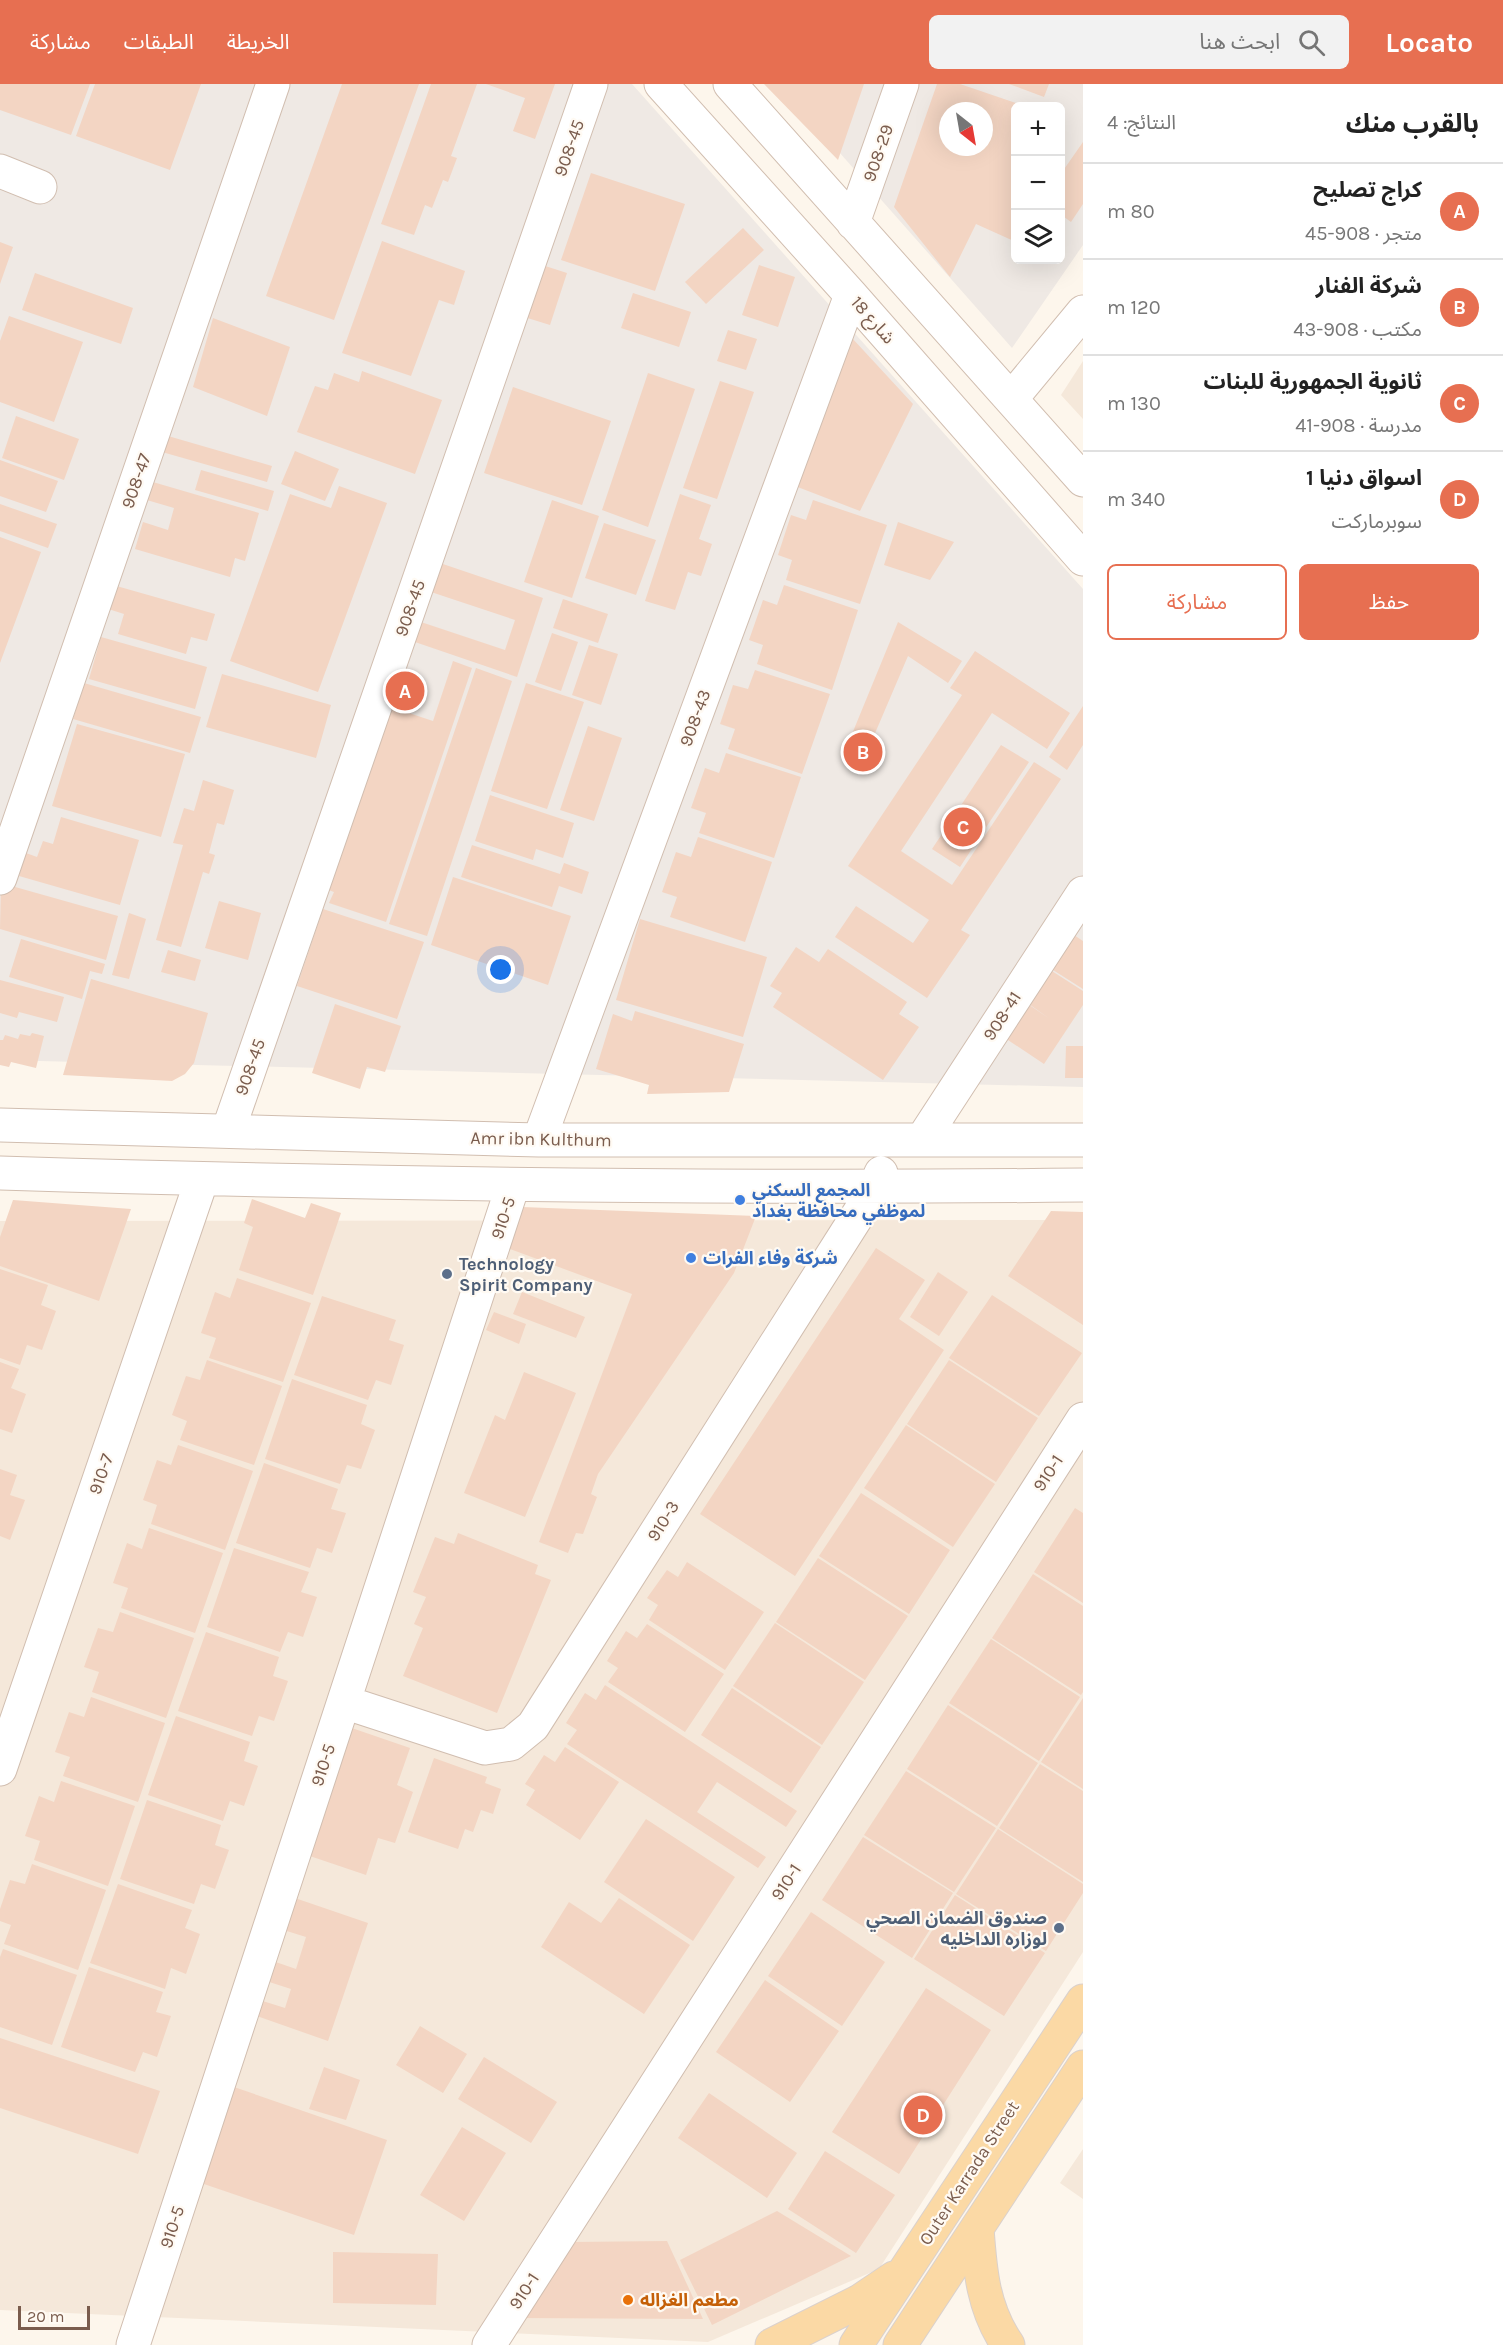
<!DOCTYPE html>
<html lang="ar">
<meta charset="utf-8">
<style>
:root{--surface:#fff;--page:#f2f2f2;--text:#222;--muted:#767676;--line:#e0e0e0;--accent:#e76f51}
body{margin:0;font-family:Karla,"Noto Sans Arabic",sans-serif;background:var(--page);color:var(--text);direction:rtl}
.controls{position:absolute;right:18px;top:18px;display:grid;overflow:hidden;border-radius:9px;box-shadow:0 6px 24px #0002}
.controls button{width:54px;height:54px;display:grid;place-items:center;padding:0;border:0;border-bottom:2px solid var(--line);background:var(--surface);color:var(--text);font:30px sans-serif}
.compass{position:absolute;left:939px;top:18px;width:54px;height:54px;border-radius:50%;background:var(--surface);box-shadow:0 6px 24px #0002;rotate:149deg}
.scale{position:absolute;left:18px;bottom:15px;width:72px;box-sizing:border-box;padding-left:6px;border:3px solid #7a5c4d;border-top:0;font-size:16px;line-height:21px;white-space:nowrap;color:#7a5c4d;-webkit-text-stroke:4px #fffaf3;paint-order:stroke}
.you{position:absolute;left:501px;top:886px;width:21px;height:21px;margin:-15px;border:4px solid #fff;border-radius:50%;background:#1a73e8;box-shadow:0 0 0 9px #1a73e833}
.badge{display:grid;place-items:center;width:39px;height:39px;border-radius:50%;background:var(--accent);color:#fff;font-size:20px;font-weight:700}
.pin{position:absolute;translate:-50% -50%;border:3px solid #fff;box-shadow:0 2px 6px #0006}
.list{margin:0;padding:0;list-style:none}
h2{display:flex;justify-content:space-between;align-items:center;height:78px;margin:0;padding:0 24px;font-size:26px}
h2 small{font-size:20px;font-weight:400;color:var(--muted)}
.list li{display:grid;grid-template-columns:39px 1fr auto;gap:18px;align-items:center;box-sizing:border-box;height:96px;padding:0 24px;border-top:2px solid var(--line)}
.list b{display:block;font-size:22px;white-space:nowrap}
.list p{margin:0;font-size:20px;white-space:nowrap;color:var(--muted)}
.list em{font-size:20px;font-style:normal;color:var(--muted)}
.actions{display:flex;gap:12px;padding:18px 24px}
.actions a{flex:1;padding:14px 0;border:2px solid var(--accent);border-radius:9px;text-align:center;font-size:21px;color:var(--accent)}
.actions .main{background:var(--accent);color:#fff}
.icon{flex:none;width:33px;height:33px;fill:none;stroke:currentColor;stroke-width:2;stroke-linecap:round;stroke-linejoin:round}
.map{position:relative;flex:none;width:1083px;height:2261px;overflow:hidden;direction:ltr}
header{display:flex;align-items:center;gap:36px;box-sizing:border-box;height:84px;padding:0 30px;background:var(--accent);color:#fff}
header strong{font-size:28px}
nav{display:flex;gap:33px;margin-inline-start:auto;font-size:21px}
.search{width:420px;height:54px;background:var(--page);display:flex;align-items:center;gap:15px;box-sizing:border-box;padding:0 21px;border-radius:9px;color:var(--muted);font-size:22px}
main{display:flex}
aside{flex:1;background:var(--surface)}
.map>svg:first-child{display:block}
.residential{fill:#f5e8da}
.industrial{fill:#efe9e4;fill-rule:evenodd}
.building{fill:#f3d5c3;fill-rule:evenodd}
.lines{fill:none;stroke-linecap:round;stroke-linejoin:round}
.minor-casing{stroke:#d1beb0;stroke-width:35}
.major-casing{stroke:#dad1cd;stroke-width:35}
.minor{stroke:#fff;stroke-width:33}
.major{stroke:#fbd9a5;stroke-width:33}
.shop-dot{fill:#3f7fe0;stroke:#fffaf3;stroke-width:2}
.service-dot{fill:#5c6f8a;stroke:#fffaf3;stroke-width:2}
.food-dot{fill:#e8710a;stroke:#fffaf3;stroke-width:2}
.labels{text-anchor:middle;stroke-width:4.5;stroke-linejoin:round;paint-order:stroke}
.street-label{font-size:18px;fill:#7a5c4d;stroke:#fffaf3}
.shop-label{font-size:18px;font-weight:bold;fill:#366cbe;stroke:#fffaf3;text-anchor:start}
.service-label{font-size:18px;font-weight:bold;fill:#4e5e75;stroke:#fffaf3;text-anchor:start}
.food-label{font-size:18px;font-weight:bold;fill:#c56008;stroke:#fffaf3;text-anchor:start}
</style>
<header>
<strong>Locato</strong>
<div class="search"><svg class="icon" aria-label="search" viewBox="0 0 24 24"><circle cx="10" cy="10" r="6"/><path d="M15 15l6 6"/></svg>ابحث هنا</div>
<nav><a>الخريطة</a><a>الطبقات</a><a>مشاركة</a></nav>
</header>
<main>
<aside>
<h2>بالقرب منك<small>النتائج: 4</small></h2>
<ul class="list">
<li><span class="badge">A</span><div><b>كراج تصليح</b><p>متجر · 908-45</p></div><em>80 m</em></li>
<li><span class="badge">B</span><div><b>شركة الفنار</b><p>مكتب · 908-43</p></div><em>120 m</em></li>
<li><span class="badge">C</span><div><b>ثانوية الجمهورية للبنات</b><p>مدرسة · 908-41</p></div><em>130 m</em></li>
<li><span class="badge">D</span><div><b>اسواق دنيا 1</b><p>سوبرماركت</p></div><em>340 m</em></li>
</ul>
<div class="actions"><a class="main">حفظ</a><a>مشاركة</a></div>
</aside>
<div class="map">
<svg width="1083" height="2261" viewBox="0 0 1083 2261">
<rect width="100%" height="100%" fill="#fdf6ec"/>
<path class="residential" d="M1083,277v58l-22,-24z
M1083,1136v732l-204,317 -171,73 -708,-32v-1089z
M1083,2065v50l-23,-16z"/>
<path class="industrial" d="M0,0h632l451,505v498l-1083,-27z
M779,0h304v161l-71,103zM1016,22h44v154h-44zM948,27h36v36h-36z"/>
<path class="building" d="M0,0h90l-19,51 -71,-25z
M95,0h106l-31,86 -94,-34z
M342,0h77l-85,236 -68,-24z
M431,0h46l-26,72 6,2 -9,24 -5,-2 -11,28 -7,-3 -11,30 -33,-11z
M486,0h69l-20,55 -22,-8 12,-33z
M764,0h100l-26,76z
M937,0h23l65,22h-9v136l-40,-18 -26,53 -56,-70zM948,27h36v36h-36z
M1009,0h40l-5,13z
M1083,58v62l-12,18 -11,-8v-39z
M591,89l94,31 -30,87 -94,-31z
M743,144l21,22 -58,54 -21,-22z
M382,157l83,30 -11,34 -15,-5 -28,76 -69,-23z
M0,158l13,5 -13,37z
M539,180l28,9 -17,52 -29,-9z
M759,181l36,12 -17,50 -36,-12z
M35,189l98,35 -12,36 -99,-34z
M633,209l58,19 -12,35 -58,-19z
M9,232l74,26 -29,80 -54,-20v-61z
M213,234l77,29 -23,69 -74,-29z
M728,246l29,9 -11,31 -29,-9z
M852,254l61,66 -53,107 -65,-25z
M362,287l80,29 -27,74 -118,-42 18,-46 13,4 6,-17 25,9z
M648,289l47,16 -47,138 -46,-17z
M720,297l34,11 -37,107 -34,-11z
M513,303l98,34 -29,84 -98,-32z
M16,332l63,23 -15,41 -62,-22z
M168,352l104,30 -5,16 -105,-30z
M295,367l44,18 -14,32 -44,-17z
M0,376l58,21 -12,31 -46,-16z
M201,386l73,21 -6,20 -73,-21z
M146,396l113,33 -14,48 -10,-3 -5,19 -95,-28 8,-27 25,8 6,-22 -34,-10z
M339,402l48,17 -69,189 -88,-31 60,-167 41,14z
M680,410l31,11 -12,34 13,5 -11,32 -13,-4 -13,38 -30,-9z
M552,416l47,16 -27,82 -48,-16z
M813,416l74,25 -27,79 -74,-24 6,-20 -14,-5 13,-40 15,5z
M0,420l57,20 -9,24 -48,-17z
M898,438l56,20 -24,38 -46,-15z
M604,439l52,17 -20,55 -51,-17z
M0,453l41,15 -41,111z
M437,478l106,36 -26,79 -105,-36 6,-20 87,29 10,-30 -87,-29z
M106,499l109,31 -8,27 -16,-4 -5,17 -68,-20 6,-20 -25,-8z
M784,501l74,25 -26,80 -75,-26 6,-19 -14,-5 14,-40 14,5z
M563,515l45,15 -10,29 -45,-15z
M898,538l64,39 -14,22 -40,-27 -38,89 -18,-11z
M552,549l26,9 -17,49 -26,-9z
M101,553l106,30 -12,42 -106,-30z
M589,561l29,9 -17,51 -29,-10z
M975,567l95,62 -23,36 -55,-36 -91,138 51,34 82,-123 27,17 -100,151 9,5 -43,63 -92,-61 21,-31 57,37 16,-23 -81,-54 114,-171 -12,-7z
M453,577l19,7 -86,254 -57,-19 5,-11 -14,-5 62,-183 51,17z
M476,584l36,13 -85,255 -38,-12z
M755,586l75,24 -28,80 -74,-25 7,-20 -15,-5 13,-39 15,4z
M222,590l109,31 -15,53 -110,-31z
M84,599l117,34 -11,36 -117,-34z
M526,599l58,19 -37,107 -56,-18z
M1083,622v39l-16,25 -18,-13z
M77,640l108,30 -24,83 -109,-31z
M588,642l34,12 -28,83 -34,-11z
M1001,661l28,17 -69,105 -28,-18z
M726,669l75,24 -27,81 -75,-25 7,-20 -15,-5 14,-40 14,5z
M203,696l31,10 -10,35 -7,-2 -8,30 6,2 -6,19 -6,-2 -22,75 -25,-7 27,-95 -10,-2 11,-35 10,3z
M490,711l84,28 -11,35 -27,-9 -3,11 -58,-19z
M61,733l78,23 -19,65 -101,-29 7,-23 11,4 6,-16 10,3z
M698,753l74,25 -27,80 -75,-25 7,-20 -15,-5 14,-40 15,5z
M472,761l88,29 4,-11 25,9 -7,22 -23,-8 -7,21 -91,-30z
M453,793l118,39 -23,69 -117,-40z
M1,799l117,33 -12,44 -106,-31z
M219,817l42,12 -13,47 -43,-12z
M323,825l101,33 -27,77 -100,-33z
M129,829l17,6 -17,60 -17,-4z
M640,835l127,38 -24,80 -127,-37z
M1065,845l18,12v48l-41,-26z
M21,855l84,25 -3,10 -12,-3 -8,28 -73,-22z
M796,863l23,15 9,-13 79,53 -8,12 20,13 -36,53 -110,-73 9,-14 -12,-7z
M168,866l33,10 -6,21 -34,-9z
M1041,880l42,27v14l-39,59 -48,-32 23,-34 31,21 -31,-22z
M91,895l117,34 -14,50 -9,11 -13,7 -109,-6z
M0,896l64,17 -7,25 -38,-10 -2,6 -17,-5z
M335,920l66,22 -16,46 -18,-5 -7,22 -48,-16z
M635,927l109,33 -15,48 -82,2 2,-9 -53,-16 17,-55 19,7z
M32,949l12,3 -8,32 -25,-6 -2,5 -9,-2v-25h3l2,-5 13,4 2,-5 10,2z
M1066,962h17v32h-18z
M252,1115l53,19 6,-15 30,10 -28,82 -74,-25 14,-43 -9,-4z
M13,1116l118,9 -32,92 -99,-35v-29z
M522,1123l234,9 -22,57 -136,201 -7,20 6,3 -14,37 -7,-1 -8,20 -29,-11 93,-248 -125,-46z
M1051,1127l32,1v113l-75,-49z
M876,1164l49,32 -26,39 45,31 -149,226 -95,-62z
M0,1185l48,16 -7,20 15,6 -14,39 -15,-5 -7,20 -20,-7z
M938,1188l30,20 -29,44 -29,-19z
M237,1194l74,25 -28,79 -74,-24 7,-20 -15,-5 14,-41 15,6z
M522,1208l63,25 -9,21 -63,-24z
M992,1211l90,58 -43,63 -90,-58z
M322,1212l74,24 -7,20 15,5 -13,40 -15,-5 -8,20 -74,-25z
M494,1228l32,12 -7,20 -33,-14z
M207,1276l75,26 -28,79 -74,-25 7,-19 -15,-6 14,-39 14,4z
M949,1276l89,58 -42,64 -89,-58z
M0,1278l19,7 -8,19 15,6 -14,39 -12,-4z
M524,1288l52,21 -51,124 -61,-24 31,-78 10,5z
M292,1295l75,26 -6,19 14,6 -14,39 -14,-4 -7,19 -75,-25z
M906,1341l89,59 -42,63 -89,-59z
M178,1361l75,26 -28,79 -74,-26 6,-19 -14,-5 14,-40 14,5z
M264,1379l74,26 -7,20 15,4 -14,40 -15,-5 -7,20 -74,-25z
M0,1385l17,6 -7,20 15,5 -15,40 -10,-4z
M861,1409l89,57 -41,64 -90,-58z
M1075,1424l8,5v90l-49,-31z
M149,1444l74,25 -28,80 -74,-25 7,-20 -15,-5 14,-40 15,6z
M458,1449l80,32 -3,9 16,6 -54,133 -94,-37 20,-48 -9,-4 12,-27 -13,-5 22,-55 19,7z
M234,1464l75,24 -8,20 16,5 -14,40 -15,-5 -8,20 -73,-25z
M818,1474l90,58 -43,64 -89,-58z
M687,1478l77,50 -39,58 -76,-50 9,-15 -11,-7 20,-28 11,7z
M1033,1490l50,32v86l-2,3 -89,-57z
M120,1528l74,26 -28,80 -74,-26 7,-20 -15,-5 14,-39 15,4z
M775,1539l89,59 -42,63 -89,-59z
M647,1540l77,50 -39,58 -77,-50 10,-14 -11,-7 19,-30 11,7z
M206,1548l73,25 -6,19 15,5 -14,40 -15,-5 -7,20 -74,-25z
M991,1555l89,58 -41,64 -90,-58z
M605,1601l192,126 -11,16 -69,-45 -20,30 69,45 -8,11 -191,-124 10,-14 -11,-7 19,-30 11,7z
M732,1604l89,59 -30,46 -90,-58z
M91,1613l74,26 -27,79 -75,-26 7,-19 -15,-5 14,-40 15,5z
M1083,1614v91l-42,-27z
M948,1621l90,58 -41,63 -90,-57z
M176,1632l74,26 -6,19 14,5 -14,40 -14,-5 -7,20 -75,-26z
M343,1641l67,23 -13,37 16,7 -18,51 -17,-5 -12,37 -68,-23z
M565,1663l54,35 -39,58 -54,-35 9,-15 -10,-6 19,-29 11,7z
M434,1674l53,19 -2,6 16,6 -8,25 -12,-4 -8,22 -8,-3 -7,20 -50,-17z
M1040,1680l43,27v91l-84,-54z
M906,1687l90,57 -42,64 -90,-57z
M61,1697l74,25 -27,80 -74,-26 6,-19 -15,-5 14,-40 15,6z
M147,1716l74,25 -6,20 14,5 -14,39 -14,-5 -7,20 -74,-25z
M646,1735l89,58 -42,64 -89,-59z
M998,1745l85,55v9l-37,58 -90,-57z
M863,1753l90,56 -41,65 -90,-58z
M32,1780l74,26 -28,80 -74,-26 7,-19 -11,-4v-12l10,-29 15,4z
M118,1800l74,26 -7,18 15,6 -14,40 -15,-6 -6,21 -75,-26z
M955,1811l90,58 -41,63 -90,-57z
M289,1812l79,27 -40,118 -80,-28 5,-15 32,10 6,-19 -31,-10 7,-20 29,10 10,-32 -29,-9z
M619,1814l71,47 -46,69 -103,-67 28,-45 32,21z
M811,1828l74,50 -43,64 -74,-50z
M3,1865l74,26 -25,70 -52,-18v-70z
M89,1883l74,25 -7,20 15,4 -14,41 -14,-5 -8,20 -74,-25z
M765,1896l74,51 -49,71 -74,-50z
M926,1904l65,42 -92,144 -67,-42z
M420,1942l47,28 -24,39 -47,-28z
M0,1954l160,53 -22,63 -138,-46z
M484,1973l73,45 -26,41 -73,-44z
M324,1983l36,13 -14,40 -37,-11z
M234,2003l153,53 -33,95 -153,-52z
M709,2009l88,60 -30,45 -89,-60z
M462,2043l44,26 -42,68 -44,-26z
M825,2067l70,44 -39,58 -68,-44z
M777,2127l74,45 -139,69 -32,-65z
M667,2157l36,78 -184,-1 53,-76z
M333,2168l105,2 -2,51 -103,-2z"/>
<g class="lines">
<g class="minor-casing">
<path id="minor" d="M661,0l190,211 232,264
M730,0l353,396
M0,87l40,16
M853,139l49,-139
M1011,315l72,-87
M0,794l273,-794
M0,1041l539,15h544
M228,1047l363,-1047
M539,1056l312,-845
M922,1056l161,-247
M0,1089c361,11 722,16 1083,12
M344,1618l141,46 26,-4 22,-18 342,-538 6,-15
M0,1685l202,-590
M133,2261l380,-1160
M489,2261l594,-926"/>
</g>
<g class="major-casing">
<path id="major" d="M977,2144c3,43 6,81 31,117
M772,2261l88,-44 34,-23
M856,2261l227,-344
M900,2261l183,-278"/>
</g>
<use href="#minor" class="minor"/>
<use href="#major" class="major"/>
</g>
<g class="shop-dot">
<circle cx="740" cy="1116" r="6"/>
<circle cx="691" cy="1174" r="6"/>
</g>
<g class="service-dot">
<circle cx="447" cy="1190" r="6"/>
<circle cx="1059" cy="1844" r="6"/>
</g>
<circle class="food-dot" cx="628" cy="2216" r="6"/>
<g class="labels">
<g class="street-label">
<text transform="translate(569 64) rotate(-71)" y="6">908-45</text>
<text transform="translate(878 69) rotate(-71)" y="6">908-29</text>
<text transform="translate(873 236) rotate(49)" y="6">شارع 18</text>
<text transform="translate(136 397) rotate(-71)" y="6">908-47</text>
<text transform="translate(410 524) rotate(-71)" y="6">908-45</text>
<text transform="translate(695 634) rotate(-70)" y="6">908-43</text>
<text transform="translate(1002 932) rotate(-57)" y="6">908-41</text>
<text transform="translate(250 983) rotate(-71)" y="6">908-45</text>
<text transform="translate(541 1055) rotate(1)" y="6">Amr ibn Kulthum</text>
<text transform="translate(503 1134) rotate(-72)" y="6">910-5</text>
<text transform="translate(1048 1389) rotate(-57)" y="6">910-1</text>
<text transform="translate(101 1390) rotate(-71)" y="6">910-7</text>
<text transform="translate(663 1437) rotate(-58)" y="6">910-3</text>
<text transform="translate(323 1681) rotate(-72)" y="6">910-5</text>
<text transform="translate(786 1798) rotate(-57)" y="6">910-1</text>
<text transform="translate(969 2089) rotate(-57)" y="6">Outer Karrada Street</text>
<text transform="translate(172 2143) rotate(-72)" y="6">910-5</text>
<text transform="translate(524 2207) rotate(-57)" y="6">910-1</text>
</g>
<g class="shop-label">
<text x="752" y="1112">المجمع السكني<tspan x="752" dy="21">لموظفي محافظة بغداد</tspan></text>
<text x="703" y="1180">شركة وفاء الفرات</text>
</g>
<g class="service-label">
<text x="459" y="1186">Technology<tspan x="459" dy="21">Spirit Company</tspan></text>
<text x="1047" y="1840" text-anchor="end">صندوق الضمان الصحي<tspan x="1047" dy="21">لوزاره الداخليه</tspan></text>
</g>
<g class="food-label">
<text x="640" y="2222">مطعم الغزاله</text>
</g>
</g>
</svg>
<div class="controls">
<button>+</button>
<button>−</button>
<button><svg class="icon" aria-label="layers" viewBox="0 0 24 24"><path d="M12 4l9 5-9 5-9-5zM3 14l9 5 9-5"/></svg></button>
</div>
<svg class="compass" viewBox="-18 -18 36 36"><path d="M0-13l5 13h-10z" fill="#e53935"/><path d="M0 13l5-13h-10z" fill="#767676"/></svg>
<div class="scale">20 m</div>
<div class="you"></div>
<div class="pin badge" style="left:405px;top:607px">A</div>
<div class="pin badge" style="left:863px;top:668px">B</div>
<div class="pin badge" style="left:963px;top:743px">C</div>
<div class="pin badge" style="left:923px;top:2031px">D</div>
</div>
</main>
